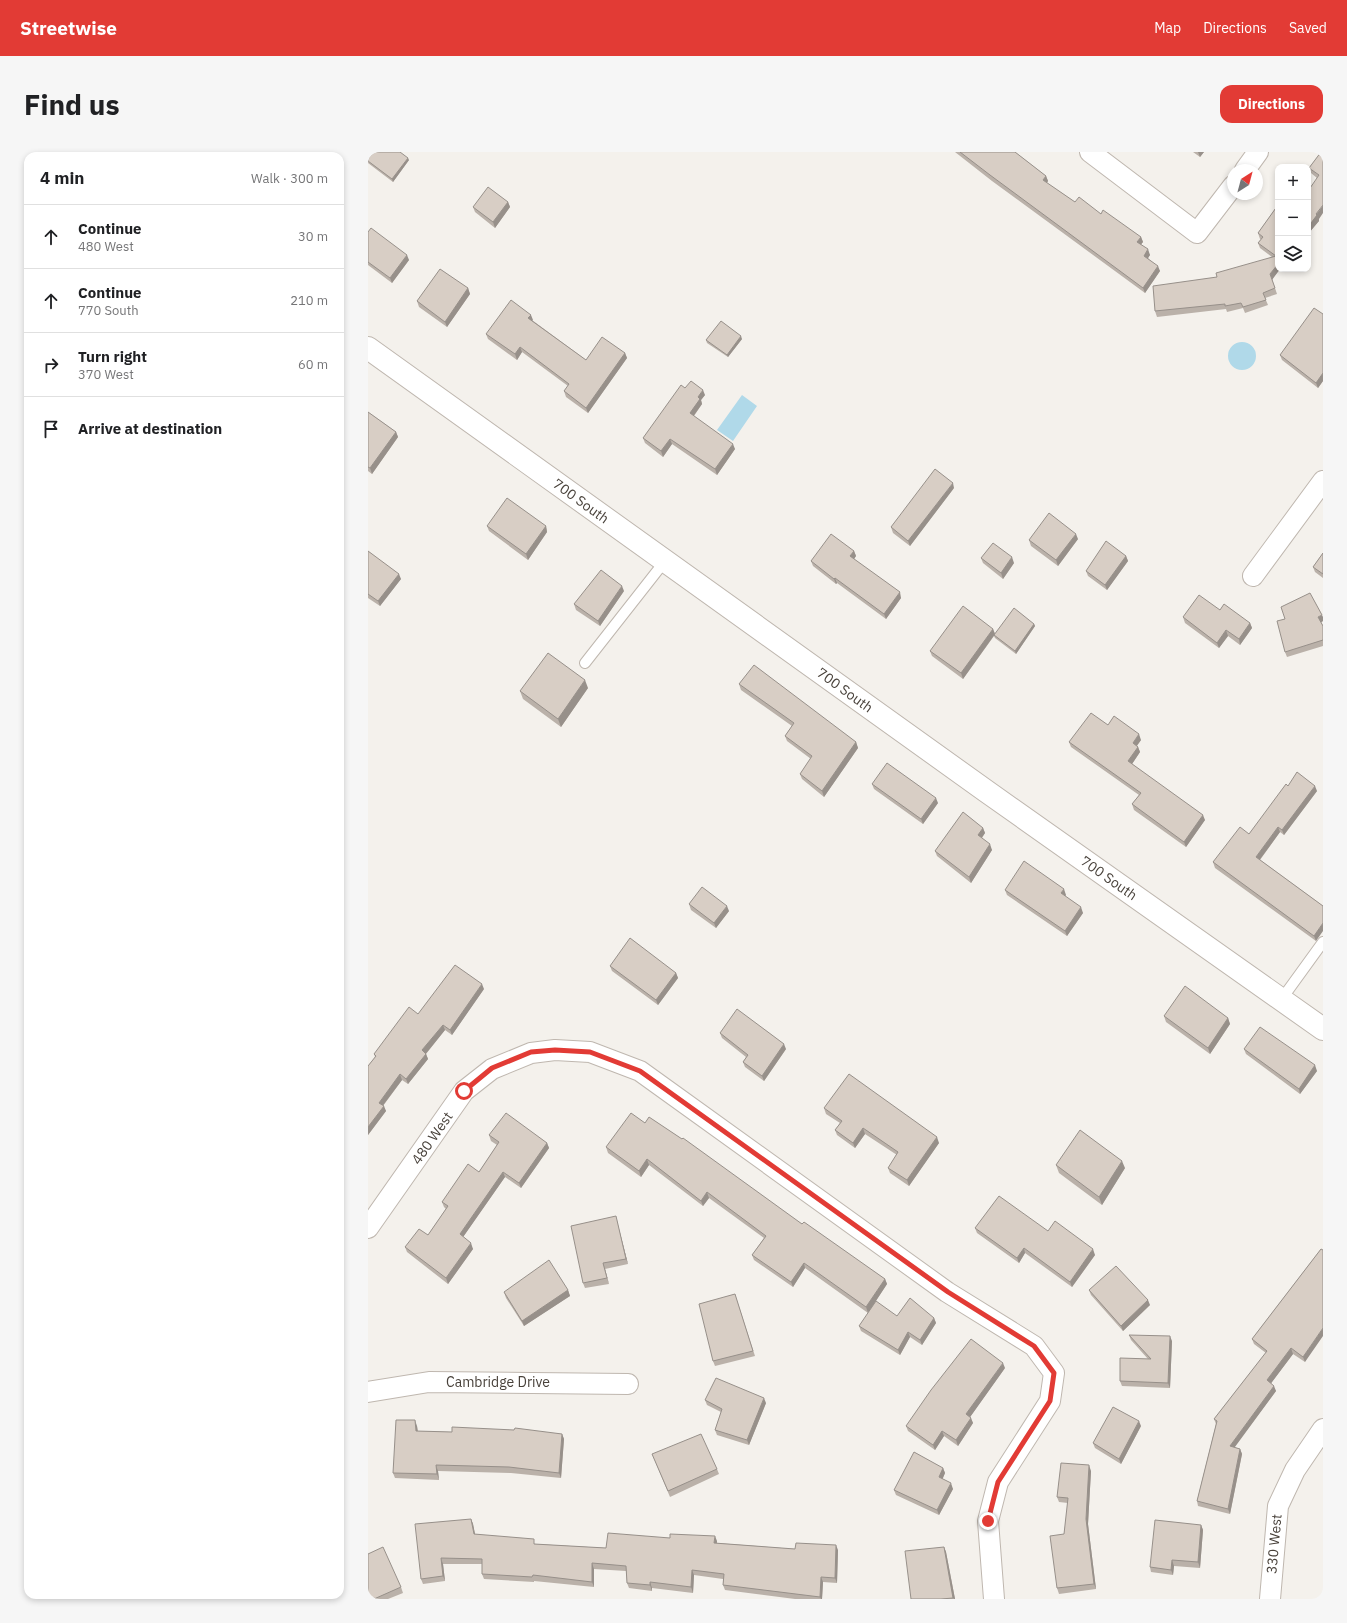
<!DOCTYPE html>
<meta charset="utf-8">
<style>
:root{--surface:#fff;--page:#f6f6f6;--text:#202124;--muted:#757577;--line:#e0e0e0;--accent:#e23b35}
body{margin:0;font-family:"IBM Plex Sans",sans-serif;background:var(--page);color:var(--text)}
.controls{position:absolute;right:12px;top:12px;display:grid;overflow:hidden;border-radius:8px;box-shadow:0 2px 6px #0003}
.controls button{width:36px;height:36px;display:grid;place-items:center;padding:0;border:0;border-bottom:1px solid var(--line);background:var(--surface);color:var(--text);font:20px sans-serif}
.compass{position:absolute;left:859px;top:12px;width:36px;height:36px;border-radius:50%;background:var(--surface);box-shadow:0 2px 6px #0003;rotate:36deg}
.stop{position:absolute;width:12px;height:12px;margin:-9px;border:3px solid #e23b35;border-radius:50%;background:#fff}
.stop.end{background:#e23b35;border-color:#fff;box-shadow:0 1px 4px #0008}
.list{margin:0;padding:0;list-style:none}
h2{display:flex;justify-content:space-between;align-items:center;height:52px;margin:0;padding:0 16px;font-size:17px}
h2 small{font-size:13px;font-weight:400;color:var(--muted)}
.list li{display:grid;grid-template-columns:26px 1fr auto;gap:12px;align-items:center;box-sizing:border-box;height:64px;padding:0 16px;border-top:1px solid var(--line)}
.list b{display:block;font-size:15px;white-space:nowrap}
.list p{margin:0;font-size:13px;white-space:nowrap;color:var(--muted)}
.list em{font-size:13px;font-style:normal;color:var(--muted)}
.icon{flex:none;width:22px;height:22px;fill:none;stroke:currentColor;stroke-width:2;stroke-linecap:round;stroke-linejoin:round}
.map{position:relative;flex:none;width:955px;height:1447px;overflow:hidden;border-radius:12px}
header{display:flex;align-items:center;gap:24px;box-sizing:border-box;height:56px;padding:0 20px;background:var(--accent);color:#fff}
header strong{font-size:19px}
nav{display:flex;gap:22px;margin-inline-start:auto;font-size:14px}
.intro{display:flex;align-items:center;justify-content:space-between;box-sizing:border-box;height:96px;padding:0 24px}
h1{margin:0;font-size:28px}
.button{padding:10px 18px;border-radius:12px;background:var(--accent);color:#fff;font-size:14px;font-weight:700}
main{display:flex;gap:24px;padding:0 24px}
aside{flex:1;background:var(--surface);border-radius:12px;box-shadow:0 2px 6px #0003}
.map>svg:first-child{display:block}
.water{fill:#b0d9e9}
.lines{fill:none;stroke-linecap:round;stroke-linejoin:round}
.service-casing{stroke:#bfb7af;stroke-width:12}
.minor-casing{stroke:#bfb7af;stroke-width:22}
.tertiary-casing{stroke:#bfb7af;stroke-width:24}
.service{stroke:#fff;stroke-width:10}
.minor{stroke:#fff;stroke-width:20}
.tertiary{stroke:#fff;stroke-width:22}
.wall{fill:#bab1a9}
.shaded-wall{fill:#97908a}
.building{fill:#d8cec5;stroke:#97908a}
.route{stroke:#e23b35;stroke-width:5}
.labels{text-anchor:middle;stroke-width:3;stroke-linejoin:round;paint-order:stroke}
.street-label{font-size:14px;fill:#48413a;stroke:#fff}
</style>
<header>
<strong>Streetwise</strong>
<nav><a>Map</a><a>Directions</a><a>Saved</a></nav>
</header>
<div class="intro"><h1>Find us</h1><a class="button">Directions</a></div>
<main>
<aside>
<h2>4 min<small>Walk · 300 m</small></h2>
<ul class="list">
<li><svg class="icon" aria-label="ahead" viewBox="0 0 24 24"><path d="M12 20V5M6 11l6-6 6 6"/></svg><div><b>Continue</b><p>480 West</p></div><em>30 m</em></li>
<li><svg class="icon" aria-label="ahead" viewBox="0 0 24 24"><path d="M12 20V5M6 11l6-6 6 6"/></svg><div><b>Continue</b><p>770 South</p></div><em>210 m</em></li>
<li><svg class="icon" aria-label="right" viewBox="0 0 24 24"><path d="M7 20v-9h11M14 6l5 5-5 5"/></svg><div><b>Turn right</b><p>370 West</p></div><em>60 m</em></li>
<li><svg class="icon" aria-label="arrive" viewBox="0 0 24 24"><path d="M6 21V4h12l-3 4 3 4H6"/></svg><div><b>Arrive at destination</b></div></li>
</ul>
</aside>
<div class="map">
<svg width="955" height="1447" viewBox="0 0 955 1447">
<rect width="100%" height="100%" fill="#f4f1ec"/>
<path class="water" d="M860 204a14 14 0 1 1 28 0a14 14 0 1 1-28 0Z
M374,243l15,11 -24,35 -16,-11z"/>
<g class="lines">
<g class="service-casing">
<path id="service" d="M217,511l80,-102
M913,848l42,-58"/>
</g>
<g class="minor-casing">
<path id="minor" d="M722,0l107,81 36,-47
M877,18l13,-18
M885,424l70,-95
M0,1076l96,-137 28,-22 39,-16 24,-3 35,2 50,19 307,221 87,54 20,27 -4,28 -52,81 -10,39 6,78
M0,1240l61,-10 199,2
M902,1447l8,-93 17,-36 28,-41"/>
</g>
<g class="tertiary-casing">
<path id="tertiary" d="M0,196l618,443 337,238"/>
</g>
<use href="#service" class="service"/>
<use href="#minor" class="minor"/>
<use href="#tertiary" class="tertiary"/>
</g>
<path class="wall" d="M0,0l41,8 -16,22 -25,-19z
M587,0h60l31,24 2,5 -1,2 28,19 26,12 40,23 2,5 -2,2 9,11 -2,3 12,13 -15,22 -153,-112z
M825,0h11l-4,5z
M953,0l-2,67v2l-11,13 9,-56 -6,-5 -2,-5z
M140,50l2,5 -15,21 -20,-16 -2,-5z
M910,53v64h2l-8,10 5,15 -12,4 3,7 -23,8 -2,-5 -16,4 -1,-3 -69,8 -2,-6 62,-34 55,-20 -12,-9 -2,-5 3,-4h-1l-2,-6z
M0,80l41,28 -17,23 -24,-18z
M100,136l2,6 -23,33 -28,-20 -2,-6z
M955,162v67l-5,7 -36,-28 -2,-5z
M164,168l54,40 39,-7 2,5 -39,55 -22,-16 -2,-6 4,-5 -46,-34 -5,8 -29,-21 -2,-5 47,-14z
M374,187l-14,18 -21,-14 -1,-3z
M317,236l20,7 -4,5 1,4 -8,12 41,33 -18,26 -45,-31 -9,13 -18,-14 -2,-5z
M0,260l28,20 2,5 -26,37 -4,-3z
M586,336l-44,58 -17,-13 -2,-6z
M119,374h59l1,6 -19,28 -39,-29z
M710,387l-20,27 -27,-20 -2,-6z
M0,399l33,28 -21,27 -12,-8z
M486,399l2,5 -2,3 47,39 -15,21 -49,-36 -1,1 -23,-18 -2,-5z
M955,401v25l-8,-6 -2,-5z
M758,404l2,5 -21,29 -19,-14 -2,-5z
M613,406l33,5 -11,16 -20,-16z
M256,439l-24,35 -24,-16 -2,-6z
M852,458l30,13 2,5 -12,17 -12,-9 -9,12 -34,-25 -2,-6z
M955,465v4l-2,1 2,4v20l-36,11 -2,-5z
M666,472l1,2 -19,28 -21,-16 -1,-2 -31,43 -31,-23 -2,-5 63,-22 2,5z
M371,532l117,58 2,6 -34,49 -22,-18 -2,-5 11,-15 -24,-18 -2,-5 7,-10 -51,-36z
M220,536l-27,39 -38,-28 -3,-8z
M773,588l-4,6 1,1 2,5 -8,12 73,56 -19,27 -52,-37 -2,-6 7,-9 -68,-48 -2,-5z
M504,632l66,19 -15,21 -49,-35z
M920,634l29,5 -33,44 -4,-3 -20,28 63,46 -7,35 -101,-73 -2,-6 36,-28z
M615,676l2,5 -3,5 10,12 -21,33 -34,-27 -2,-5z
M637,738l61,5 -1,1 18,17 -16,23 -60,-41z
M321,752l40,7 -13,17 -25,-18z
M242,814l66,7 2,5 -20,27 -46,-34z
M116,837l-32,46 -7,-5 -19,24 2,5 -20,25 -6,-4 -19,26 3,5 -18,24v-69l7,-9 -1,-3 44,-40z
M796,864l64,2 2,6 -20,30 -44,-32z
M352,881l66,16 -22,32 -19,-14 -2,-5 3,-5 -24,-19z
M876,897l73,22 -17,23 -54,-40z
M456,956l115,35 -30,43 -19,-13 -2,-5 9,-13 -32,-21 -10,14 -18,-13 -2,-5 5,-7 -14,-9z
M277,971l157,101 83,55 2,5 -19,29 -63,-45 -12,19 -39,-27 -2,-5 12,-17 -55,-40 -6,8 -54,-41 -8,12 -33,-24 -2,-6z
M121,983l58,8 2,5 -28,40 -16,-11 -42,60 10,12 -25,35 -41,-32 -2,-5 23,-12 18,-26 -2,-2 -2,-5 37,-30 18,-27 -6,-4z
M688,1013l69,3 -23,37 -43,-32z
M249,1069l11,43 -23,5 4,15 -24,4 -2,-5z
M607,1076l73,3 47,24 -23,32 -47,-34 -6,10 -42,-30z
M953,1097l-16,113 -12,-8 -22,29 5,8 -42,56 6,2 2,5 -12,60 -32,-8 -1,-5 19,-77 -2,-5 52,-66 -12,-9 -2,-5z
M200,1138l2,6 -46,30 -18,-28 -2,-6z
M721,1138l61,15 -27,26 -32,-36z
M367,1142l20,62 -40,10 -2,-5z
M529,1164l37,2 2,5 -14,22 -12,-8 -10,18 -39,-24 -2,-5z
M761,1183l43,6 -2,47 -48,-2 -2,-5 28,-22 -17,-19z
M637,1216l-35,49 3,6 -15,23 -14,-10 -9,14 -27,-19 -2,-5z
M337,1248l61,3 -17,42 -32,-10 -2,-5 6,-18 -14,-7z
M49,1274l1,5 34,1 110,2 2,5 -3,39 -50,-5 -73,-2 1,9 -44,-2 -2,-5z
M773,1274l-20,38 -26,-16 -2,-5z
M284,1302l65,15 2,5 -49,23z
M575,1316l2,5 -3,6 11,10 -14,26 -43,-20 -2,-5z
M723,1319l-3,53 8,65 -37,5 -2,-6 11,-85 -9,-1 -2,-5z
M103,1367l2,5 2,10 61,10 70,4 111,-7v2l78,6 43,1 -1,33 -14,-1 -1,17h-27l-70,-9 -2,-5v-6l-29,-4 -1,18 -41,-5v3l-23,-3 -2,-5 -1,-12 -32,-2v18l-60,-6v1l-50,-3 -2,-5v-10h-39l2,17 -22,3 -2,-5z
M833,1373l2,5 -3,38 -26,-2 -1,9 -22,-3 -1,-5z
M576,1395l2,5 9,47h-44z
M33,1435l2,6 -15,6h-20z"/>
<path class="shaded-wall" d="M830,0h6l-4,5z
M40,6l1,2 -16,22 -1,-3z
M678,24l2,5 -3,4 -2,-5z
M140,50l2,5 -15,21 -2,-6z
M955,53v8l-4,6v2l-11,13v-7z
M773,85l2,5 -4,5 -2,-5z
M780,97l2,6 -4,6 -2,-5z
M39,103l2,5 -17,23 -2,-5z
M910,112v5h2l-8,11 -2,-6z
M790,114l2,5 -15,22 -2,-5z
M100,136l2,6 -23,33 -2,-5z
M163,163l2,5 -3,3 -2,-5z
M373,184l1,3 -14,18 -1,-2z
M152,195l2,5 -5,8 -2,-6z
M257,201l2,5 -39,55 -2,-5z
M955,221v8l-5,7 -2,-5z
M335,238l2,5 -4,5 1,4 -10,14 -2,-5 8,-16z
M28,280l2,5 -26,37 -2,-6z
M302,287l2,5 -9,13 -2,-6z
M365,292l2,5 -18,26 -2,-6z
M585,331l1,5 -44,58 -2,-5z
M178,374l1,6 -19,28 -2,-6z
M708,382l2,5 -20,27 -2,-6z
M486,399l2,5 -4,6 -2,-6z
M758,404l2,5 -21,29 -2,-5z
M644,405l2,6 -11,16 -2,-6z
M31,422l2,5 -21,27 -2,-5z
M467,426l2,5 -1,1 -2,-5z
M254,434l2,5 -24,35 -2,-5z
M532,440l1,6 -15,21 -2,-5z
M954,463l1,2v4l-3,2 -2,-6z
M882,471l2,5 -12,17 -1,-6z
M666,472l1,2 -19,28 -1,-3z
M625,477l2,5 -32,45 -2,-6z
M858,478l2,6 -9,12 -2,-5z
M217,528l3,8 -27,39 -3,-8z
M771,582l2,6 -6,8 -2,-5z
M488,590l2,6 -34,49 -2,-6z
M770,595l2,5 -10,15 -2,-6z
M947,634l2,5 -33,44 -2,-5z
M568,646l2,5 -15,21 -2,-5z
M835,663l2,5 -19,27 -2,-5z
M910,675l2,5 -22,30 -2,-5z
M615,676l2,5 -5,7 -2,-5z
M622,692l2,6 -21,33 -2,-6z
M696,737l2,6 -3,4 -2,-6z
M359,754l2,5 -13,17 -2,-5z
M713,755l2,6 -16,23 -2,-5z
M955,771v8l-7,10 -2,-5z
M308,821l2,5 -20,27 -2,-5z
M114,832l2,5 -32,46 -2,-5z
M860,866l2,6 -20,30 -2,-6z
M75,873l2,5 -21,26 -2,-6z
M416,892l2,5 -22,32 -2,-5z
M58,902l2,5 -20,25 -2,-5z
M947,913l2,6 -17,23 -1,-5z
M32,922l2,6 -21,28 -2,-5z
M16,954l2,5 -18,24v-8z
M495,976l2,6 -10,14 -2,-5z
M569,985l2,6 -30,43 -2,-6z
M179,991l2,5 -28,40 -2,-5z
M279,1007l2,6 -8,12 -2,-6z
M754,1009l3,7 -23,37 -3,-8z
M135,1020l2,5 -44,63 -1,-6z
M339,1040l2,6 -6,8 -2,-5z
M248,1064l1,5 11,43 -2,-5z
M103,1091l2,6 -25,35 -2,-6z
M656,1096l1,5 -6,10 -2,-5z
M725,1097l2,6 -23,32 -2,-5z
M235,1111l2,6 4,15 -2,-6z
M436,1111l1,5 -12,19 -2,-5z
M517,1127l2,5 -19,29 -2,-6z
M200,1138l2,6 -46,30 -2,-5z
M780,1148l2,5 -27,26 -2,-5z
M566,1166l2,5 -14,22 -2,-5z
M955,1176v8l-18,26 -2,-5z
M540,1180l2,5 -10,18 -2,-5z
M802,1184l2,5 -2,47 -2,-5z
M923,1196l2,6 -24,32 -2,-6z
M635,1211l2,5 -37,52 -2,-6z
M906,1234l2,5 -44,60 -2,-5z
M396,1246l2,5 -17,42 -2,-5z
M603,1266l2,5 -15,23 -2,-6z
M47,1268l2,6 1,10 -2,-5z
M771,1269l2,5 -20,38 -2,-5z
M574,1279l2,5 -9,14 -2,-5z
M194,1282l2,5 -3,39 -2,-5z
M872,1297l2,5 -12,60 -2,-5z
M68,1313l2,6 1,9 -2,-6z
M721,1313l2,6 -3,53 8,65 -2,-5 -8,-65z
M575,1316l2,5 -4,10 -2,-6z
M583,1331l2,6 -14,26 -2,-5z
M103,1367l2,5 3,15 -2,-5z
M833,1373l2,5 -3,38 -2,-6z
M347,1384l2,5 -1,7 -2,-5z
M468,1393l2,5 -1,33 -2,-5z
M576,1395l2,5 9,47h-1l-1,-1z
M73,1406l2,6 2,17 -2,-5z
M804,1408l2,6 -1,9 -2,-5z
M224,1411l2,6v18l-2,-5z
M324,1418l2,5 -1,18 -2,-6z
M453,1425l2,5 -1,17h-1l-1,-2z
M282,1430l2,6v3l-2,-6z"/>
<path class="building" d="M0,0h32l8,6 -16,21 -24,-18z
M592,0h55l31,24 -3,4 32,22 4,-5 22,17 2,-4 38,27 -4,5 11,7 -4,7 14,10 -15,22 -153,-113z
M953,0h2v53l-7,9 1,1 -9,12v-36l11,-16 -10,-7z
M120,35l20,15 -15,20 -20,-15z
M910,53v59l-8,10 5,14 -12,5 3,7 -23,7 -2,-4 -16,3v-2l-70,7 -2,-25 64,-9 -1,-4 60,-17 -18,-13 5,-6 -5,-4z
M3,76l36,27 -17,23 -22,-16v-30z
M72,117l28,19 -23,34 -28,-21z
M143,148l20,15 -3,3 58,42 16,-23 23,16 -39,55 -22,-17 5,-7 -49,-37 -5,7 -29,-20z
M946,156l9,6v59l-7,10 -36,-28z
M353,169l20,15 -14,19 -21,-15z
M323,229l12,9 -5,7 2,2 -10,14 43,31 -18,25 -45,-30 -9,12 -18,-13 38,-53 4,3z
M0,260l28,20 -26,36 -2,-1z
M567,317l18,14 -45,58 -17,-14z
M139,346l39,28 -20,28 -39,-28z
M681,361l27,21 -20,26 -27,-20z
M463,382l23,17 -4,5 50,36 -16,22 -49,-36 -1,1 -23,-18z
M738,389l20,15 -21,29 -19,-14z
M625,391l19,14 -11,16 -20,-15z
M0,399l31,23 -21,27 -10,-7z
M955,401v21l-10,-7z
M233,418l21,16 -24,35 -24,-17z
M942,441l12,22 -4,2 5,9v14l-38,12 -8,-31 8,-2 -4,-12z
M831,443l21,15 4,-6 26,19 -11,16 -13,-9 -9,13 -34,-26z
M595,454l30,23 -32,44 -31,-22z
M646,456l20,16 -19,27 -21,-16z
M180,501l37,27 -27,39 -38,-28z
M386,513l102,77 -34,49 -22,-17 12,-18 -27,-20 9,-13 -55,-39z
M723,561l17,12 6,-9 25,18 -6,9 5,4 -10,14 75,54 -19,27 -52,-38 9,-11 -72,-51z
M519,611l49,35 -15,21 -49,-35z
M929,620l18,14 -33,44 -4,-3 -22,30 67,49v17l-9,13 -101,-74 27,-35 9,7 37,-50 2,2z
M595,660l20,16 -5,7 12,9 -21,33 -34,-26z
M656,709l40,28 -3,4 20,14 -16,24 -60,-41z
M334,735l25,19 -13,17 -25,-19z
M262,786l46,35 -20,27 -46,-34z
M87,813l27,19 -32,46 -7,-5 -21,25 4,4 -20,25 -6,-5 -21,29 5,3 -16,21v-61l8,-10 -2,-2 35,-47 9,7z
M817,834l43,32 -20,30 -44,-32z
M369,857l47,35 -22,32 -19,-14 5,-7 -28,-22z
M892,875l55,38 -16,24 -55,-40z
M481,922l88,63 -30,43 -19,-12 10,-16 -35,-24 -10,15 -18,-13 7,-9 -18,-13z
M138,961l41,30 -28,40 -16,-11 -43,62 11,9 -25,35 -41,-31 14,-18 9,6 20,-29 -6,-4 26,-38 11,8 20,-30 -10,-7z
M263,961l14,10 4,-6 33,22 1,-1 119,86 2,-2 81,57 -19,28 -62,-44 -13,19 -39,-27 14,-19 -59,-44 -6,9 -54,-42 -8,12 -33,-24z
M712,978l42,31 -23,36 -43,-32z
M631,1044l49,35 7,-10 38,28 -23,33 -46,-34 -7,10 -42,-30z
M248,1064l10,43 -23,4 4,15 -24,5 -12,-57z
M953,1097l2,1v78l-20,29 -12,-9 -24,32 7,6 -44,60 10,3 -12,60 -31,-8 20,-80 -3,-2 53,-68 -15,-12z
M181,1108l19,30 -46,31 -18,-29z
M748,1114l32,34 -27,26 -32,-36z
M367,1142l18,57 -40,10 -14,-57z
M542,1146l24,20 -14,22 -12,-8 -10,18 -39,-24 17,-25 21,15z
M761,1183l41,1 -2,47 -48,-2v-23l31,1z
M603,1187l32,24 -37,51 5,4 -15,22 -14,-9 -9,14 -27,-19 25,-36z
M348,1226l48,20 -17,42 -32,-10 7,-21 -17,-9z
M745,1255l26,14 -20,38 -26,-16z
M28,1268h19l1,11 36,1v-5l62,3 1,-2 47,6 -3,39 -50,-6 -73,-2 1,9 -44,-1z
M333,1282l16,35 -49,22 -16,-37z
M546,1300l29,16 -4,9 12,6 -14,27 -43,-20z
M693,1311l28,2 -3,54 8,65 -37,4 -7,-52 14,-2 4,-36 -11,-1z
M103,1367l3,15 60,5v5l72,4 2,-15 62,5v-4l45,2 -1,7 81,6 1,-6 40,2 -1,33 -14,-1 -1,20 -97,-12 1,-11 -32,-4 -1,17 -41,-5v3l-23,-2 -1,-17 -34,-3v19l-59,-7 -1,2 -50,-3v-15l-41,-1 2,18 -22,3 -6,-55z
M787,1368l46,5 -3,37 -26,-2 -1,10 -21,-3z
M15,1395l18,40 -27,12h-6v-45z
M576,1395l9,51 -12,1h-30l-6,-48z"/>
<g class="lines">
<path class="route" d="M96,939l28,-23 39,-16 24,-2 35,2 50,19 308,221 86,54 20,27 -4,28 -52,81 -10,39"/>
</g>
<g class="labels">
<g class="street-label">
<text transform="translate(213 349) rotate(36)" y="5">700 South</text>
<text transform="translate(477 538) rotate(36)" y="5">700 South</text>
<text transform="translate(741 726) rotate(35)" y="5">700 South</text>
<text transform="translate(64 986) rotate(-55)" y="5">480 West</text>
<text x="130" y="1235">Cambridge Drive</text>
<text transform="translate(906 1392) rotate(-85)" y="5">330 West</text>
</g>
</g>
</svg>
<div class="controls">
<button>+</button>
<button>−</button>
<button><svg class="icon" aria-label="layers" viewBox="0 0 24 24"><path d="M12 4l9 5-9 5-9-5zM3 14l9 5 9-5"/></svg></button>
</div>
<svg class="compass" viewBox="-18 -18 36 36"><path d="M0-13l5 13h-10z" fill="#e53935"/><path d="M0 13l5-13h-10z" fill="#757577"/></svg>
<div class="stop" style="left:96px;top:939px"></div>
<div class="stop end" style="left:620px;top:1369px"></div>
</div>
</main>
